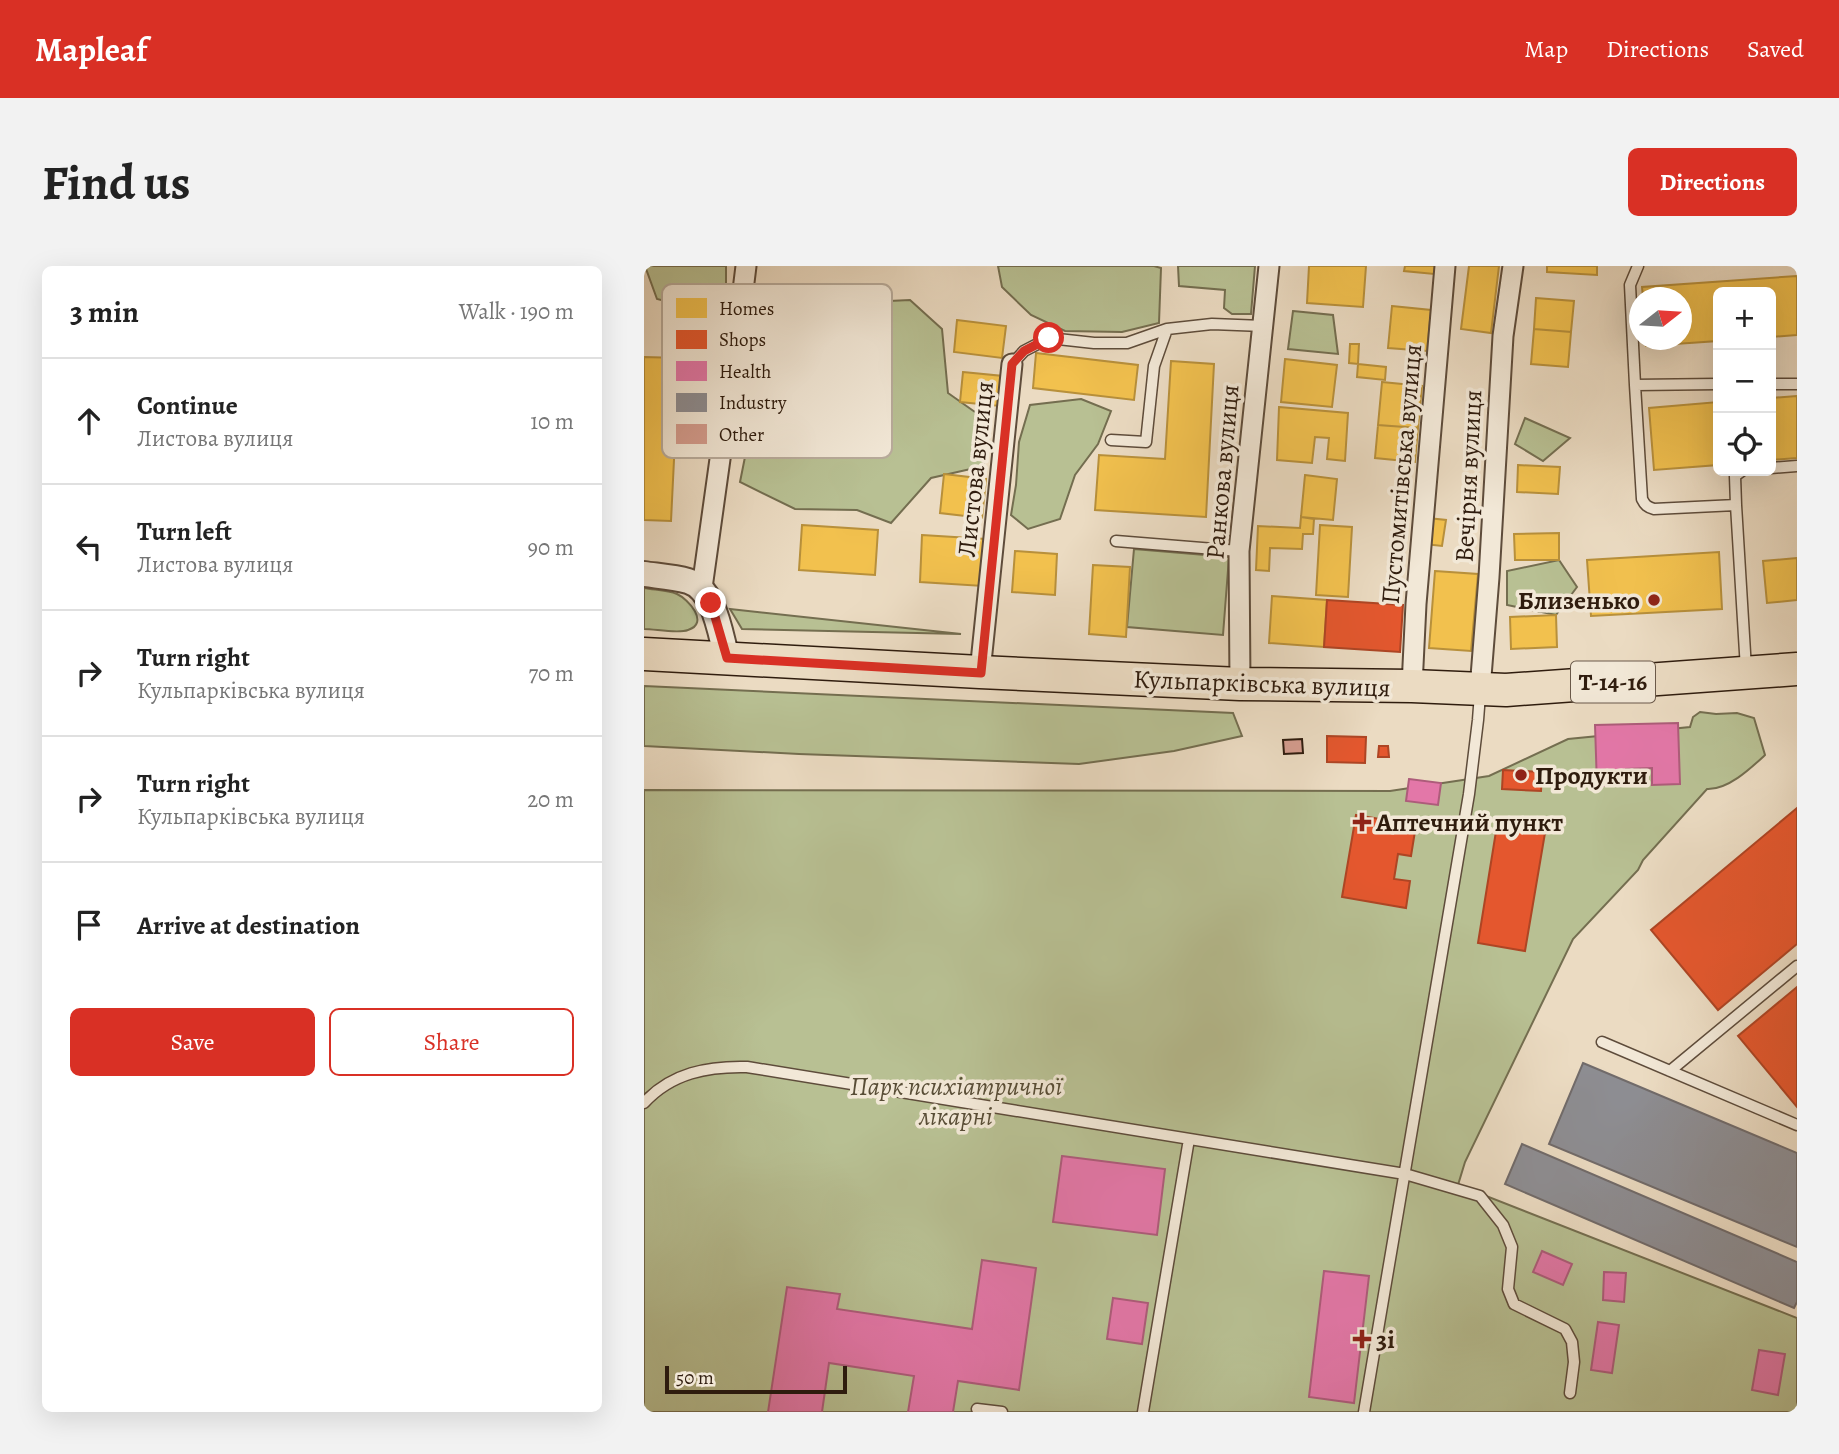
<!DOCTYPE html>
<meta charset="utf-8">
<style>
:root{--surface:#fff;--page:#f2f2f2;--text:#222;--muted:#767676;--line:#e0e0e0;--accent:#d93025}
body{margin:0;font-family:Alegreya,serif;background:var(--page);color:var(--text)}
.controls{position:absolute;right:21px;top:21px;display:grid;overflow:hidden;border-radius:10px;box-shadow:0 7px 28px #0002}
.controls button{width:63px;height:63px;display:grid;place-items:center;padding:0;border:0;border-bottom:2px solid var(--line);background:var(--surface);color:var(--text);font:35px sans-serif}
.compass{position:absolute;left:985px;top:21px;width:63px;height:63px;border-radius:50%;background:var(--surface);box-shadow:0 7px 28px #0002;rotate:73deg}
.scale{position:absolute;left:21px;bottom:18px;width:182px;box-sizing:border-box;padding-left:7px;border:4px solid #2f1c0e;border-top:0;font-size:19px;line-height:24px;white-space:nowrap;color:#2f1c0e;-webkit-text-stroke:5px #f2e8d7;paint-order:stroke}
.stop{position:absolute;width:21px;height:21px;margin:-16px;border:5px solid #d93025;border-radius:50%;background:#fff}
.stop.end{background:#d93025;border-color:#fff;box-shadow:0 2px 7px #0008}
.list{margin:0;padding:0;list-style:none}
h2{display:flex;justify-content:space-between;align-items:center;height:91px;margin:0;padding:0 28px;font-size:30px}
h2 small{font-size:23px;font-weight:400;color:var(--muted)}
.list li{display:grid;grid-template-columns:46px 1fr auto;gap:21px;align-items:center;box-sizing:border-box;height:126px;padding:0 28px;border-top:2px solid var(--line)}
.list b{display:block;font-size:26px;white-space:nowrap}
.list p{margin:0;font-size:23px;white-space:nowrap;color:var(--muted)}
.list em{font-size:23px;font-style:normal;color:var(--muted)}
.actions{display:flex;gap:14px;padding:21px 28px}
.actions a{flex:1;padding:16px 0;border:2px solid var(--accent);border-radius:10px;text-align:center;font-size:24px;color:var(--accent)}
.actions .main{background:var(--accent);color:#fff}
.icon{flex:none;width:38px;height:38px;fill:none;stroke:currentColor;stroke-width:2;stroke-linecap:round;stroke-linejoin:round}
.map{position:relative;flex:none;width:1153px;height:1146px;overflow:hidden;border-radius:10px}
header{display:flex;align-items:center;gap:42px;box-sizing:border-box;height:98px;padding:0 35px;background:var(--accent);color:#fff}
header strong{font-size:33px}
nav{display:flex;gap:38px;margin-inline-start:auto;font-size:24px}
.intro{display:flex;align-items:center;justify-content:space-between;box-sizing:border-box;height:168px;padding:0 42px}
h1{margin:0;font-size:49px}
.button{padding:18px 32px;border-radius:10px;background:var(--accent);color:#fff;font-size:24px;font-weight:700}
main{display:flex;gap:42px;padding:0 42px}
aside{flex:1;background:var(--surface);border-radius:10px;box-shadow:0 7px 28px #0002}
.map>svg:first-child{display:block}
.green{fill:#b8c093;stroke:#746e50;stroke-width:2}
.homes{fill:#f2c14e;stroke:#b8903b;stroke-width:2}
.shops{fill:#e4572e;stroke:#ae4524;stroke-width:2}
.health{fill:#e377a8;stroke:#ad5c7a;stroke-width:2}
.industry{fill:#8d8d92;stroke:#716b6a;stroke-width:2}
.building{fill:#d49c8e;stroke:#2f1c0e;stroke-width:2}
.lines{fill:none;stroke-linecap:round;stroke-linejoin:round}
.service-casing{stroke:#5e4c3b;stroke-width:13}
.minor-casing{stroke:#5e4c3b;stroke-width:23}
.tertiary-casing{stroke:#5e4c3b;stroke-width:28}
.primary-casing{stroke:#2f1c0e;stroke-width:35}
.service{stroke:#f2e8d7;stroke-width:10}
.minor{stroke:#f2e8d7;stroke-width:19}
.tertiary{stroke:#f2e8d7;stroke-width:24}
.primary{stroke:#ebdbc2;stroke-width:32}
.route{stroke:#d93025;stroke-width:9}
.poi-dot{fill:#8f2418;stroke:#f2e8d7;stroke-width:2.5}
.labels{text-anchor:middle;stroke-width:7;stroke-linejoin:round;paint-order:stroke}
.shield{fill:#f2e8d7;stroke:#6a594a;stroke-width:2}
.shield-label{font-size:24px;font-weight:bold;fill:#2f1c0e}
.street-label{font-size:26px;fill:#2f1c0e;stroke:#f2e8d7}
.poi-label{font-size:26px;font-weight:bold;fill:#2f1c0e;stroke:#f2e8d7;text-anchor:start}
.park-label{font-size:26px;font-style:italic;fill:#584d36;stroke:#f2e8d7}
.key{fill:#f2e8d7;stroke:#b8ab9b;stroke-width:2}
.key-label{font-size:19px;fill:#2f1c0e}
</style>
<header>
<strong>Mapleaf</strong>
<nav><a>Map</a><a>Directions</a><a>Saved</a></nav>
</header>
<div class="intro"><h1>Find us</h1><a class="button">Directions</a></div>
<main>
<aside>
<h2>3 min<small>Walk · 190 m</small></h2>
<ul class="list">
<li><svg class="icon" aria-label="ahead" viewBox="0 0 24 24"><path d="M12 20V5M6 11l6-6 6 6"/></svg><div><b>Continue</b><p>Листова вулиця</p></div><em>10 m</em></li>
<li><svg class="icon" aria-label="left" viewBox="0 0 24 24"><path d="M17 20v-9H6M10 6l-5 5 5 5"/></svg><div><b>Turn left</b><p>Листова вулиця</p></div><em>90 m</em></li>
<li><svg class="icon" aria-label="right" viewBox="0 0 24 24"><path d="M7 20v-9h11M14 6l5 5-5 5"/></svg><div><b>Turn right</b><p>Кульпарківська вулиця</p></div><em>70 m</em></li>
<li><svg class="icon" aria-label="right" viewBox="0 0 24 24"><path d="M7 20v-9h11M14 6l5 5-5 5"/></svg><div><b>Turn right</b><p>Кульпарківська вулиця</p></div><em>20 m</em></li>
<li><svg class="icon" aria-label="arrive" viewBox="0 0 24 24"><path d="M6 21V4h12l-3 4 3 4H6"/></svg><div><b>Arrive at destination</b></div></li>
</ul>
<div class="actions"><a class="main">Save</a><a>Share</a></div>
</aside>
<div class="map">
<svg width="1153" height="1146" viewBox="0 0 1153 1146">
<rect width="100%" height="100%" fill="#ebdbc2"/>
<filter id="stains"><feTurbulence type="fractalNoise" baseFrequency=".00286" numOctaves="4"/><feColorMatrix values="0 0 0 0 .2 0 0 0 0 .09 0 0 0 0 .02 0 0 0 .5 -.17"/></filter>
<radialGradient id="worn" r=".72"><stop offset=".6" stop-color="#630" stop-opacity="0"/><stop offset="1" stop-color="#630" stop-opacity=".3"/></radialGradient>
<path class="green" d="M1,0h81v32l-29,11 -40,-10z
M354,0h156l7,2 -2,55 -37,9 -57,-1 -34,-16 -29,-28z
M534,0h77l-4,48h-19l-8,-6 1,-18 -46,-4z
M266,34l32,29 6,64 34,24 2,49 -53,12 -40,45 -34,-13 -62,-1 -55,-27 8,-40 58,-6 8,-71 10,-61z
M649,45l40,4 5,39 -50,-5z
M437,133l30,12 -13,33 -23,31 -15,44 -32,10 -17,-14 5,-30 3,-43 11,-37z
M881,152l45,20 -27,23 -28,-17z
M490,283l95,8 -6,78 -96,-8z
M915,294l18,27 -21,28 -49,-10v-34z
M0,322c10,2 23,2 33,6 11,5 33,29 11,36 -10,4 -33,-1 -44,-1z
M86,343l231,25 -219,-5z
M0,420l589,27 9,23 -68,15 -95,13 -280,-10 -155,-8z
M1056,446l16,2 21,-1 17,5 11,37c-14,13 -37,35 -58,34l-64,71 -5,10 -65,69 -108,223 -7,23 339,133v94h-1153v-622l746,1 99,-15 79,-37 122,-12 3,-10z"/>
<path class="homes" d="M665,0h57l-3,41 -56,-4z
M761,0h30l-1,8 -30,-3z
M825,0h30l-8,67 -30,-4z
M903,0h50v9l-50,-3z
M1153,10v59l-26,2v-45h-53v49l-72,5v-6h36v-42h-39l-1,-11z
M892,32l38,3 -3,31 -37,-3z
M748,40l39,4 -4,41 -39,-3z
M313,54l49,6 -4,32 -48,-6z
M890,63l37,3 -3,35 -37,-3z
M706,78h9l-1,20 -9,-1z
M392,87l102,12 -4,35 -101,-12z
M0,91l35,1 -8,163 -27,-1z
M641,93l52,6 -5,42 -51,-5z
M527,95l43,3 -8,153 -111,-7 4,-55 66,4z
M714,98l28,3 -1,13 -28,-3z
M319,106l40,4 -3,30 -40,-4z
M738,116l40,4 -4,42 -40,-3z
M1153,130v62l-26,2v-62z
M1074,136v63l-64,5 -5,-62z
M635,141l69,6 -3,48 -18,-2 2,-21 -14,-1 -3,26 -35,-3z
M734,159l40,3 -3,34 -40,-4z
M874,199l42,2 -2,27 -41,-2z
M300,208l42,5 -4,39 -42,-5z
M661,209l32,4 -4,41 -32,-3z
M657,251l13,2 -1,15h-10l-1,15 -32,-1 -1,23 -13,-1 2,-44 42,2z
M784,252l18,2 -4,26 -17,-2z
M158,259l76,5 -3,45 -76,-5z
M676,259l32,2 -4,70 -32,-2z
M915,267v27h-44l-1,-26z
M278,269l64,4 -3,47 -63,-4z
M371,285l42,3 -2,41 -43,-3z
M1075,286l3,57 -131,7 -4,-56z
M1153,292v42l-30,3 -4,-42z
M449,299l37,2 -4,70 -37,-3z
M791,305l43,3 -7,77 -42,-3z
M628,330l55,4 -3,47 -55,-4z
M912,349l1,32 -46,2 -1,-32z"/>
<path class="shops" d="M683,334l76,5 -3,47 -76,-5z
M683,470l39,1 -1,26 -38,-1z
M735,480h9l1,11h-11z
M859,504l39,2 -1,19 -39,-2z
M1153,542v136l-79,66 -67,-80z
M712,549l60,10 -5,31 -13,-2 -4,25 16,2 -4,27 -64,-11z
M854,553l48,8 -21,124 -47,-8z
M1153,721v120l-59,-71z"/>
<path class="health" d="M1034,457l2,61 -28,1v-17l-26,1v17h-29l-2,-61z
M765,513l32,4 -3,22 -32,-4z
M418,890l103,13 -8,66 -104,-13z
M898,985l30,13 -9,21 -30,-13z
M338,994l54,8 -17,122 -61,-9 -5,31h-45l6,-36 -85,-13 -7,49h-54l19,-125 53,7 -3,15 135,20z
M680,1005l45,5 -15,127 -45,-6z
M960,1006l22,1 -2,29 -21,-2z
M469,1032l35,5 -6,41 -35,-5z
M954,1056l21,3 -7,48 -21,-3z
M1115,1084l26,4 -7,41 -26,-5z"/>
<path class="industry" d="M939,797l214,90v94l-248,-103z
M878,878l275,118v40l-3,6 -289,-124z"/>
<path class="building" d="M658,473l1,14 -19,1 -1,-14z"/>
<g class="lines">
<g class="service-casing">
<path id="service" d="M368,98l12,-13 25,-13 45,5h33l40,-14 45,-5 51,2
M1074,118l-83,1 7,114c3,6 5,8 12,10l82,-4 10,164
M1127,118h26
M991,119l-5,-100 8,-19
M467,174l35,2 8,-76 13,-37
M1127,202l26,-2
M1092,239l-1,-29 7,-5
M472,275l123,10
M958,776l195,83
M1026,805l127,-105
M0,837c27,-30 64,-37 103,-36l658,107 75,22 23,29 9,22 -4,42 6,15 51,25 7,13 2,20 -4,31
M333,1143l25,3
M499,1146l46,-273
M720,1146l105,-618 9,-74 2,-26"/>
</g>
<g class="minor-casing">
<path id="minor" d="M58,322l37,-265 7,-57
M336,406l32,-308
M596,418l-1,-133 30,-285
M768,420l4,-82 29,-338
M836,423l9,-112 14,-241 10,-70"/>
</g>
<g class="tertiary-casing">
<path id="tertiary" d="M0,308c14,2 30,3 44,7 27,8 32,53 39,77"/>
</g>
<g class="primary-casing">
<path id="primary" d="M0,388l336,18 260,12 172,2 94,4 291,-21"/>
</g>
<use href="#service" class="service"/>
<use href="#minor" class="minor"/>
<use href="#tertiary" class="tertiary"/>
<use href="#primary" class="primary"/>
</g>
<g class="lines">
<path class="route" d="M67,337l16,55 254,15 31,-309 12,-13 25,-13"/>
</g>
<g class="poi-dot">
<circle cx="1010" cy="334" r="7"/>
<circle cx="877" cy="509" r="7"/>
<path d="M714.5 545.5h7v7h7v7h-7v7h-7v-7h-7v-7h7z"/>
<path d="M714.5 1062.5h7v7h7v7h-7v7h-7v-7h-7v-7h7z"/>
</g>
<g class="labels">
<rect class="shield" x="927" y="395.5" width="84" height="41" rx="5"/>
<g class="shield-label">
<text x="969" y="424">Т-14-16</text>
</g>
<g class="street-label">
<text transform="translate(331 203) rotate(-84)" y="9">Листова вулиця</text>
<text transform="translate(578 206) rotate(-85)" y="9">Ранкова вулиця</text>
<text transform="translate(757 208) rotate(-85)" y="9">Пустомитівська вулиця</text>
<text transform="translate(824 210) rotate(-87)" y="9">Вечірня вулиця</text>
<text transform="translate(618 417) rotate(2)" y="9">Кульпарківська вулиця</text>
</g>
<g class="poi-label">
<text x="996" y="343" text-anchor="end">Близенько</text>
<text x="891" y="518">Продукти</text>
<text x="732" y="565">Аптечний пункт</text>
<text x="732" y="1082">3і</text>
</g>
<g class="park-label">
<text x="312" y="829">Парк психіатричної<tspan x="312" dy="30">лікарні</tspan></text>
</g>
</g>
<rect x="18" y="18" width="230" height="174" rx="10" class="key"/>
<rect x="32" y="32" width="31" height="20" fill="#f2c14e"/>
<rect x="32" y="64" width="31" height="19" fill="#e4572e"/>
<rect x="32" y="95" width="31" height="20" fill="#e377a8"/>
<rect x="32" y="127" width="31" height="19" fill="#8d8d92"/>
<rect x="32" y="158" width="31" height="20" fill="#d49c8e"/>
<g class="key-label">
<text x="75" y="49">Homes</text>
<text x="75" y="80">Shops</text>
<text x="75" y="112">Health</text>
<text x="75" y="143">Industry</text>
<text x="75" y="175">Other</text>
</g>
<rect width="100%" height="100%" filter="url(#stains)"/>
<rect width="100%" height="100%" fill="url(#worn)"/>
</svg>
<div class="controls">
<button>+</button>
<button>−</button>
<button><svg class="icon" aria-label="locate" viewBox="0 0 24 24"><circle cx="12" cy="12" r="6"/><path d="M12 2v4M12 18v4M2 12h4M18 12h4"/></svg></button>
</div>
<svg class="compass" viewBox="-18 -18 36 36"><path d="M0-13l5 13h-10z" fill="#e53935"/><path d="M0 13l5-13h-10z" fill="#767676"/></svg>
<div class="scale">50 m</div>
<div class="stop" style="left:405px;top:72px"></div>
<div class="stop end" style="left:67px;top:337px"></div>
</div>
</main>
